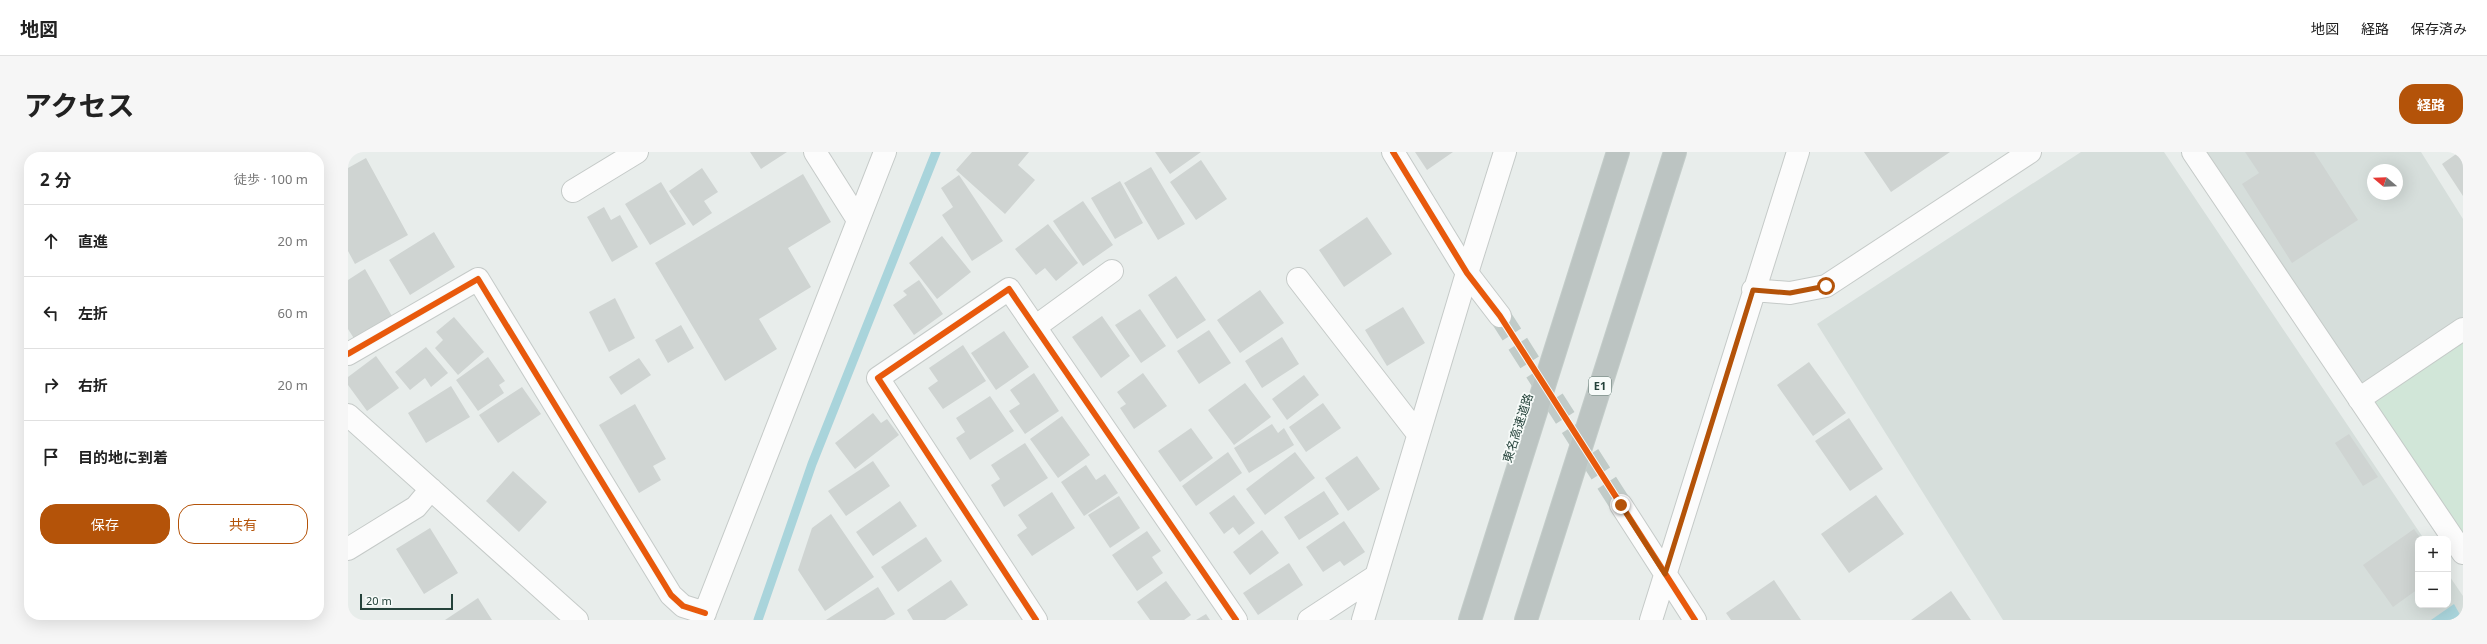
<!DOCTYPE html>
<html lang="ja">
<meta charset="utf-8">
<style>
:root{--surface:#fff;--page:#f6f6f6;--text:#222;--muted:#767676;--line:#e0e0e0;--accent:#b45309}
body{margin:0;font-family:"Noto Sans","Noto Sans JP",sans-serif;background:var(--page);color:var(--text)}
.controls{position:absolute;right:12px;bottom:12px;display:grid;overflow:hidden;border-radius:8px;box-shadow:0 4px 16px #0002}
.controls button{width:36px;height:36px;display:grid;place-items:center;padding:0;border:0;border-bottom:1px solid var(--line);background:var(--surface);color:var(--text);font:20px sans-serif}
.compass{position:absolute;left:2019px;top:12px;width:36px;height:36px;border-radius:50%;background:var(--surface);box-shadow:0 4px 16px #0002;rotate:289deg}
.scale{position:absolute;left:12px;bottom:10px;width:93px;box-sizing:border-box;padding-left:4px;border:2px solid #24423a;border-top:0;font-size:11px;line-height:14px;white-space:nowrap;color:#24423a;-webkit-text-stroke:3px #f7fbf9;paint-order:stroke}
.stop{position:absolute;width:12px;height:12px;margin:-9px;border:3px solid #b45309;border-radius:50%;background:#fff}
.stop.end{background:#b45309;border-color:#fff;box-shadow:0 1px 4px #0008}
.list{margin:0;padding:0;list-style:none}
h2{display:flex;justify-content:space-between;align-items:center;height:52px;margin:0;padding:0 16px;font-size:17px}
h2 small{font-size:13px;font-weight:400;color:var(--muted)}
.list li{display:grid;grid-template-columns:26px 1fr auto;gap:12px;align-items:center;box-sizing:border-box;height:72px;padding:0 16px;border-top:1px solid var(--line)}
.list b{display:block;font-size:15px;white-space:nowrap}
.list em{font-size:13px;font-style:normal;color:var(--muted)}
.actions{display:flex;gap:8px;padding:12px 16px}
.actions a{flex:1;padding:9px 0;border:1px solid var(--accent);border-radius:16px;text-align:center;font-size:14px;color:var(--accent)}
.actions .main{background:var(--accent);color:#fff}
.icon{flex:none;width:22px;height:22px;fill:none;stroke:currentColor;stroke-width:2;stroke-linecap:round;stroke-linejoin:round}
.map{position:relative;flex:none;width:2115px;height:468px;overflow:hidden;border-radius:16px}
header{display:flex;align-items:center;gap:24px;box-sizing:border-box;height:56px;padding:0 20px;background:var(--surface);border-bottom:1px solid var(--line)}
header strong{font-size:19px}
nav{display:flex;gap:22px;margin-inline-start:auto;font-size:14px}
.intro{display:flex;align-items:center;justify-content:space-between;box-sizing:border-box;height:96px;padding:0 24px}
h1{margin:0;font-size:28px}
.button{padding:10px 18px;border-radius:16px;background:var(--accent);color:#fff;font-size:14px;font-weight:700}
main{display:flex;gap:24px;padding:0 24px}
aside{flex:1;background:var(--surface);border-radius:16px;box-shadow:0 4px 16px #0002}
.map>svg:first-child{display:block}
.built{fill:#d6dedb;fill-rule:evenodd}
.green{fill:#d1e6d8}
.water{fill:#a9d4db}
.lines{fill:none;stroke-linecap:round;stroke-linejoin:round}
.stream{stroke:#a9d4db;stroke-width:9}
.building{fill:#cfd4d2}
.tertiary-tunnel{stroke:#c1cbc8;stroke-width:22;stroke-dasharray:22 11;stroke-linecap:butt}
.minor-casing{stroke:#c5cac8;stroke-width:24}
.tertiary-casing{stroke:#c5cac8;stroke-width:24}
.motorway-casing{stroke:#c3ccc9;stroke-width:24}
.minor{stroke:#fcfcfc;stroke-width:22}
.tertiary{stroke:#fcfcfc;stroke-width:22}
.motorway{stroke:#bcc4c2;stroke-width:22}
.cycleway-casing{stroke:#f7fbf9;stroke-width:8}
.cycleway{stroke:#e8590c;stroke-width:6}
.route{stroke:#b45309;stroke-width:5}
.labels{text-anchor:middle;stroke-width:3.5;stroke-linejoin:round;paint-order:stroke}
.shield{fill:#f7fbf9;stroke:#637a73;stroke-width:1}
.shield-label{font-size:11px;font-weight:bold;fill:#24423a}
.street-label{font-size:12px;fill:#24423a;stroke:#f7fbf9}
</style>
<header>
<strong>地図</strong>
<nav><a>地図</a><a>経路</a><a>保存済み</a></nav>
</header>
<div class="intro"><h1>アクセス</h1><a class="button">経路</a></div>
<main>
<aside>
<h2>2 分<small>徒歩 · 100 m</small></h2>
<ul class="list">
<li><svg class="icon" aria-label="ahead" viewBox="0 0 24 24"><path d="M12 20V5M6 11l6-6 6 6"/></svg><div><b>直進</b></div><em>20 m</em></li>
<li><svg class="icon" aria-label="left" viewBox="0 0 24 24"><path d="M17 20v-9H6M10 6l-5 5 5 5"/></svg><div><b>左折</b></div><em>60 m</em></li>
<li><svg class="icon" aria-label="right" viewBox="0 0 24 24"><path d="M7 20v-9h11M14 6l5 5-5 5"/></svg><div><b>右折</b></div><em>20 m</em></li>
<li><svg class="icon" aria-label="arrive" viewBox="0 0 24 24"><path d="M6 21V4h12l-3 4 3 4H6"/></svg><div><b>目的地に到着</b></div></li>
</ul>
<div class="actions"><a class="main">保存</a><a>共有</a></div>
</aside>
<div class="map">
<svg width="2115" height="468" viewBox="0 0 2115 468">
<rect width="100%" height="100%" fill="#e8edeb"/>
<path class="built" d="M1733,0h83l260,387h-6v66h30v-31l15,22v24h-460l-186,-296z
M1854,0h219l42,67v101l-101,70zM2025,18h24v24h-24z"/>
<path class="green" d="M2115,186v202l-93,-139z"/>
<path class="water" d="M2106,452l9,16h-32z"/>
<g class="lines">
<path class="stream" d="M410,468l54,-156 124,-312"/>
</g>
<path class="building" d="M402,0h37l-26,17z
M624,0h57l-11,13 17,15 -30,34 -49,-44z
M807,0h46l-31,22z
M1067,0h38l-26,18z
M1516,0h86l-59,40z
M1897,0h69l44,68 -66,43 -50,-79 17,-11z
M2111,0h4v44l-21,-32z
M18,6l42,77 -53,29 -7,-13v-83z
M853,8l26,39 -31,21 -26,-38z
M803,15l34,57 -27,16 -34,-57z
M354,16l16,24 -14,9 8,12 -19,13 -24,-35z
M455,22l28,48 -43,26 23,39 -52,32 18,30 -52,32 -70,-118z
M611,23l44,66 -31,20 -30,-46 11,-8 -12,-19z
M772,29l23,42 -28,16 -24,-41z
M313,30l25,42 -36,21 -25,-41z
M735,49l30,44 -30,21 -30,-45z
M256,55l7,13 9,-5 18,32 -26,15 -25,-45z
M1019,65l25,37 -48,33 -25,-37z
M700,72l30,39 -22,18 -11,-13 -9,7 -21,-26z
M86,80l21,35 -45,28 -21,-35z
M594,84l29,36 -34,27 -28,-36z
M17,117l28,49 -38,22 -7,-11v-49z
M828,124l30,44 -29,19 -29,-44z
M571,128l24,34 -29,21 -21,-30 14,-10 -4,-4z
M912,138l24,33 -44,30 -23,-33z
M267,146l20,40 -26,14 -20,-40z
M1055,155l22,36 -38,23 -22,-36z
M792,157l26,37 -25,17 -26,-38z
M754,164l28,40 -29,22 -29,-41z
M106,165l30,35 -26,23 -23,-27 8,-8 -7,-8z
M333,173l13,23 -26,15 -13,-23z
M861,178l22,33 -32,21 -22,-33z
M656,179l25,36 -33,23 -25,-37z
M934,185l17,27 -37,24 -17,-27z
M615,193l23,36 -43,28 -15,-21 10,-7 -9,-13z
M78,195l22,26 -17,14 -6,-9 -15,12 -15,-18z
M28,204l23,32 -32,23 -19,-26v-8z
M140,205l17,24 -6,4 5,8 -26,18 -22,-31z
M291,206l12,17 -30,20 -12,-18z
M1461,210l37,51 -33,23 -36,-51z
M686,221l25,38 -34,23 -16,-23 11,-7 -10,-14z
M795,221l24,33 -33,23 -14,-21 6,-4 -9,-12z
M956,223l15,20 -32,25 -15,-21z
M897,231l26,34 -37,28 -26,-35z
M103,234l19,31 -44,26 -18,-30z
M174,235l19,27 -43,29 -19,-28z
M642,244l24,35 -44,29 -14,-22 9,-6 -9,-14z
M975,251l18,25 -35,24 -17,-25z
M287,252l31,55 -13,7 8,14 -22,13 -40,-68z
M525,261l8,10 6,-4 12,16 -44,34 -20,-26z
M714,264l28,39 -32,23 -28,-39z
M1501,266l34,51 -33,22 -35,-50z
M924,272l6,9 6,-5 10,17 -45,28 -15,-25z
M843,276l22,30 -33,24 -22,-31z
M2001,282l29,43 -15,9 -28,-43z
M677,291l23,35 -44,29 -13,-22 9,-6 -9,-14z
M880,300l14,21 -46,33 -14,-20z
M947,300l20,26 -50,37 -19,-26z
M1009,304l23,33 -32,22 -23,-33z
M525,309l17,25 -44,30 -18,-25z
M738,313l10,15 9,-6 13,19 -34,23 -23,-34z
M165,319l34,31 -28,30 -33,-31z
M976,339l15,23 -40,26 -15,-23z
M704,340l23,36 -43,28 -15,-21 10,-7 -9,-13z
M886,343l21,28 -16,12 -6,-8 -9,7 -15,-21z
M1528,343l28,39 -55,39 -28,-39z
M771,344l21,32 -30,20 -22,-33z
M552,349l17,25 -44,30 -17,-24z
M483,362l43,63 -49,34 -27,-41 14,-42z
M996,369l21,31 -21,14 -4,-5 -17,11 -17,-25z
M82,376l28,45 -34,21 -28,-45z
M2066,377l7,10h-3v50l-25,18 -30,-42z
M914,378l17,23 -29,22 -17,-23z
M799,379l14,20 -9,6 11,16 -26,18 -25,-36z
M578,385l16,24 -44,31 -17,-25z
M941,411l14,22 -45,30 -15,-22z
M603,428l17,25 -23,15h-32l-6,-10z
M1426,428l27,40h-70l-5,-7z
M818,429l25,34 -7,5h-34l-13,-18z
M530,435l17,27 -10,6h-59z
M1603,439l20,29h-60z
M130,446l14,22h-47z
M858,462l4,6h-14z"/>
<g class="lines">
<path class="tertiary-tunnel" d="M1152,164l121,189"/>
<g class="minor-casing">
<path id="minor" d="M467,0l43,68
M1845,0l270,401
M225,39l64,-39
M950,127l120,155
M687,175l77,-56
M0,202l130,-75 193,316 12,11 22,7
M2011,247l104,-70
M0,263l229,205
M0,397l68,-42 15,-18
M354,468l183,-468
M688,468l-158,-242 131,-89 227,331
M961,468l67,-44
M1015,468l104,-347 38,-121"/>
</g>
<g class="tertiary-casing">
<path id="tertiary" d="M1045,0l74,121 33,43
M1405,138l37,3 36,-7 204,-134
M1273,353l74,115
M1303,468l147,-468"/>
</g>
<g class="motorway-casing">
<path id="motorway" d="M1122,468l148,-468
M1178,468l149,-468"/>
</g>
<use href="#minor" class="minor"/>
<use href="#tertiary" class="tertiary"/>
<use href="#motorway" class="motorway"/>
<g class="cycleway-casing">
<path id="cycleway" d="M1045,0l74,121 33,43 195,304
M0,202l130,-75 193,316 12,11 22,7
M688,468l-158,-242 131,-89 227,331"/>
</g>
<use href="#cycleway" class="cycleway"/>
</g>
<g class="lines">
<path class="route" d="M1273,353l44,69 88,-284 37,3 36,-7"/>
</g>
<g class="labels">
<rect class="shield" x="1241" y="225" width="22" height="18" rx="3"/>
<g class="shield-label">
<text x="1252" y="238">E1</text>
</g>
<g class="street-label">
<text transform="translate(1170 276) rotate(-72)" y="4">東名高速道路</text>
</g>
</g>
</svg>
<div class="controls">
<button>+</button>
<button>−</button>
</div>
<svg class="compass" viewBox="-18 -18 36 36"><path d="M0-13l5 13h-10z" fill="#e53935"/><path d="M0 13l5-13h-10z" fill="#767676"/></svg>
<div class="scale">20 m</div>
<div class="stop" style="left:1478px;top:134px"></div>
<div class="stop end" style="left:1273px;top:353px"></div>
</div>
</main>
